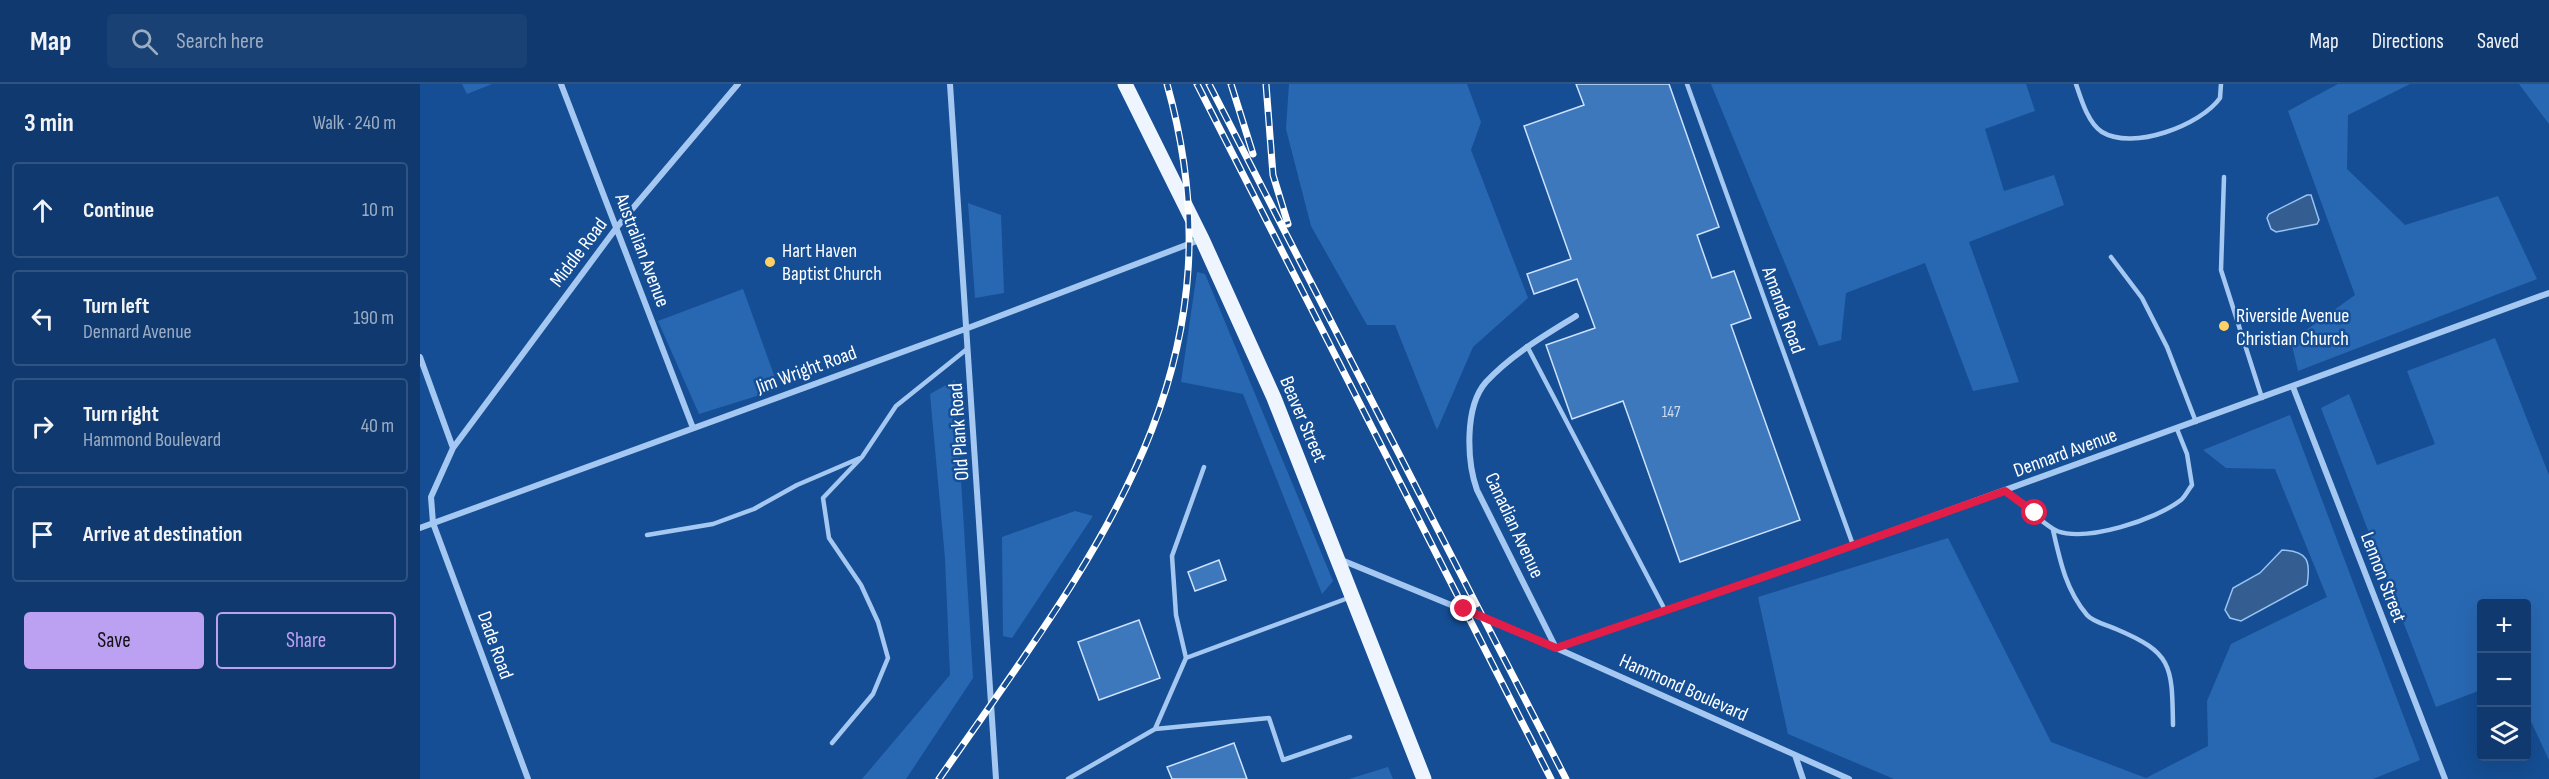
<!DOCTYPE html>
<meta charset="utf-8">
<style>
:root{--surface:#103a6f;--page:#194174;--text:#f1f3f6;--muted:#9cadc3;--line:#305482;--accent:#bca0f2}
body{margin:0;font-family:"Sofia Sans Condensed",sans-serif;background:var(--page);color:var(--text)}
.controls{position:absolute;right:18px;bottom:18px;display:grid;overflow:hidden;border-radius:6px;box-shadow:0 6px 24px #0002}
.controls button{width:54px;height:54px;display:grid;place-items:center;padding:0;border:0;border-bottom:2px solid var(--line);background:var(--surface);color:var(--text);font:30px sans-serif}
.stop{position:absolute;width:18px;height:18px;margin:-14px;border:4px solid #e11d48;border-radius:50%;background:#fff}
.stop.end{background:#e11d48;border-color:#fff;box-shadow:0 2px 6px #0008}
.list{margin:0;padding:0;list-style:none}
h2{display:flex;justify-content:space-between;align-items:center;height:78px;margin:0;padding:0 24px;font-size:26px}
h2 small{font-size:20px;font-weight:400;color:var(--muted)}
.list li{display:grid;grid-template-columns:39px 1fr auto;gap:18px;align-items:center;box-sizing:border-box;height:96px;margin:0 12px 12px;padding:0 12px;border:2px solid var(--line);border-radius:6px}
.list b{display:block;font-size:22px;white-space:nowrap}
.list p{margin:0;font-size:20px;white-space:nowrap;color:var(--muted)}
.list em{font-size:20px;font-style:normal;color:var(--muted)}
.actions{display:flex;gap:12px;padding:18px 24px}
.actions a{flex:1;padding:14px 0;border:2px solid var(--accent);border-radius:6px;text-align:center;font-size:21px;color:var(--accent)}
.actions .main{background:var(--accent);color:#111}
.icon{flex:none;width:33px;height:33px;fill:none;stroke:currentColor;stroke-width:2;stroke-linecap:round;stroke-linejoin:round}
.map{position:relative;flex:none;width:2129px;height:695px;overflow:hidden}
header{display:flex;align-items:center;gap:36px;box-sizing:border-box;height:84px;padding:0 30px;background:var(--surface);border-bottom:2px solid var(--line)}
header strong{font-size:28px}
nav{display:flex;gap:33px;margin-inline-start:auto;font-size:21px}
.search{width:420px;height:54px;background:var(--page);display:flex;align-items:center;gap:15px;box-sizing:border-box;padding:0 21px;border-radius:6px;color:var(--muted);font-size:22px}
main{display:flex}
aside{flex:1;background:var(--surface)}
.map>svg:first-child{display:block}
.green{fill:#2868b3}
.water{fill:#345e91;stroke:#96c3f4;stroke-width:1.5}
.building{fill:#3d77bc;stroke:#cce2fc;stroke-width:1.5}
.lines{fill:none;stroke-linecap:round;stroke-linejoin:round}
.service{stroke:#a4c8f1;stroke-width:4.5}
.minor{stroke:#a4c8f1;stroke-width:6}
.primary{stroke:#eff5ff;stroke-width:15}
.rail-casing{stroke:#fff;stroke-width:7}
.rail{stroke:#154e94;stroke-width:4.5;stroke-dasharray:14;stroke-linecap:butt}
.route{stroke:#e11d48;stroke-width:8}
.poi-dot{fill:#ffd165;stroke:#154e94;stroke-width:2}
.labels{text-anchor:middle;stroke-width:5;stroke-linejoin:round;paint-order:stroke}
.number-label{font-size:16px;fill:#ceddee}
.street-label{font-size:20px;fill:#fff;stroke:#154e94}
.poi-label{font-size:20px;fill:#fff;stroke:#154e94;text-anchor:start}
</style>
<header>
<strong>Map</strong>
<div class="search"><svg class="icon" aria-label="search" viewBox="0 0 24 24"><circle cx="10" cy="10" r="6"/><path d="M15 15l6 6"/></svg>Search here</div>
<nav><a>Map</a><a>Directions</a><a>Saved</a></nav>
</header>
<main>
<aside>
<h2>3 min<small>Walk · 240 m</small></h2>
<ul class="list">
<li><svg class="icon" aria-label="ahead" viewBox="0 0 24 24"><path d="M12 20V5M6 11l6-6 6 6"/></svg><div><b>Continue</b></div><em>10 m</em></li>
<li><svg class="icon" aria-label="left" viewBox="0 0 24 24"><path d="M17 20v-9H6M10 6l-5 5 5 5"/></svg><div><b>Turn left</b><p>Dennard Avenue</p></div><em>190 m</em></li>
<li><svg class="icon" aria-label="right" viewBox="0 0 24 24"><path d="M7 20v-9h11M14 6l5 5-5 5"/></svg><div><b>Turn right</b><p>Hammond Boulevard</p></div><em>40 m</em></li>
<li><svg class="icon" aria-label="arrive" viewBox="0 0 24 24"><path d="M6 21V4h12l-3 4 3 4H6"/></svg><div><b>Arrive at destination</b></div></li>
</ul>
<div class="actions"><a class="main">Save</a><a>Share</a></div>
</aside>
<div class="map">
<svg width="2129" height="695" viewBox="0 0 2129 695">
<rect width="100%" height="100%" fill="#154e94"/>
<path class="green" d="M42,0h30l-25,10z
M869,0h178l14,38 -10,28 57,148 -55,49 -36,83 -42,-105h-28l-56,-99 -25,-97z
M1291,0h315l9,27 -50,18 19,62 50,-16 10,30 -95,37 50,140 -46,9 -48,-128 -79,30 -5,47 -22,6z
M1918,0h72l-62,31 -1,54 58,56 93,-29 39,83 -239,92 -7,-30 64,-46 -67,-184z
M2099,0h30v40z
M548,119l33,12 3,78 -29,5z
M777,188l8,2 128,307 -11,13 -79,-200 -62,-12z
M323,205l36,100 -80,25 -41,-93z
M2075,254l54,137v285l-22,-47 -1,-109h-44l-1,86 -45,17 -115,-299 28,-14 28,71 58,-21 -28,-73z
M535,296l18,298 -67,101h-44l88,-104 -5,-117 -15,-164z
M1870,331l130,345 -47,19h-479l-106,-45 -30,-137 190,-59 103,204 95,36 62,-32 -1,-45 24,-57 96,-47 -52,-128 -49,-1 -23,-18z
M655,427l18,5 -81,122 -9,-2 -1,-99z
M968,683l5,12h-44z"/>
<path class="water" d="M1887,111h4l8,25 -2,4 -41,8 -5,-3 -4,-11 2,-4z
M1862,466c26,1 29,11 25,35l-66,36 -11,-3 -5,-8 8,-22 27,-15z"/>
<path class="building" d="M1156,0h93l50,143 -22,8 15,43 22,-7 17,47 -20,7 69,195 -120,42 -57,-161 -51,18 -26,-74 49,-17 -18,-49 -43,15 -7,-20 44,-15 -47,-133 60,-21z
M799,476l7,20 -31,11 -7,-19z
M719,536l21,58 -61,22 -21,-58z
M814,659l13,36h-75l-5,-12z"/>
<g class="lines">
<path class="service" d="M1267,0l166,461
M1656,0c5,15 12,39 26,48 31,19 99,-7 118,-34l1,-14
M1804,93l-3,93 41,128
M1691,173l31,41 25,49 29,75
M1107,262l138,264
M1585,407c11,8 43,37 52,40 30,11 98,-11 124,-31 4,-3 7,-10 11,-15l-5,-31 -10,-25
M1633,446c7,31 13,60 34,85 6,7 20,10 29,14 57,24 56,37 57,96
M227,451l66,-11 41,-15 43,-24 63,-27
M766,574l-10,-43 -4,-59 32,-89
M735,645l114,-11 14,42 67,-23
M412,659l41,-49 15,-36 -10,-36 -17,-37 -32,-47 -6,-40 39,-41 34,-51 71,-57
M648,695l87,-50 31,-71 165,-61"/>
<path class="minor" d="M141,0l132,344
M530,0l46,695
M1156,232c-32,20 -64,38 -90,66 -22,25 -19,80 -9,108l79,158 242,-83 751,-272
M0,273l33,91
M1873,303l152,392
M0,444l548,-200 234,-89
M919,475l217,89 293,131
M1375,671l8,24
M108,695l-95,-256 -2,-26 22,-49 164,-221 121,-143"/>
<path class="primary" d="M705,0l77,155 72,159 150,381"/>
<g class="rail-casing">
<path id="rail" d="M777,0l354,695
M789,0l357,695
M811,0l22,70
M846,0l7,91 15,49
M519,695c153,-221 309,-407 228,-695"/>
</g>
<use href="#rail" class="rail"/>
</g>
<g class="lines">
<path class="route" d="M1044,525l92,39 242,-83 207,-74 30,22"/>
</g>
<g class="poi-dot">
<circle cx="350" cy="178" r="6"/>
<circle cx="1804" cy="242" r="6"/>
</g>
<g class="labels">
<g class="number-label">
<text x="1251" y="333">147</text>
</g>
<g class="street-label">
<text transform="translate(223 166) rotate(69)" y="7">Australian Avenue</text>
<text transform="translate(158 168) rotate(-53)" y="7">Middle Road</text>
<text transform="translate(1364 226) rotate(70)" y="7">Amanda Road</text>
<text transform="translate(386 285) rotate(-20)" y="7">Jim Wright Road</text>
<text transform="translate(884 335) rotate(67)" y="7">Beaver Street</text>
<text transform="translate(538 348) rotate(-94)" y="7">Old Plank Road</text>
<text transform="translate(1645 368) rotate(-20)" y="7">Dennard Avenue</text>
<text transform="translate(1095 441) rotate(65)" y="7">Canadian Avenue</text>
<text transform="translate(1964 493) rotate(69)" y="7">Lennon Street</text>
<text transform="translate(76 561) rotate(70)" y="7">Dade Road</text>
<text transform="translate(1264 603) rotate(24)" y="7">Hammond Boulevard</text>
</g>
<g class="poi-label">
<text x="362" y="173">Hart Haven<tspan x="362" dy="23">Baptist Church</tspan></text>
<text x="1816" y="238">Riverside Avenue<tspan x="1816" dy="23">Christian Church</tspan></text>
</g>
</g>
</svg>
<div class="controls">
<button>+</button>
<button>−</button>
<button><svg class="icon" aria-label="layers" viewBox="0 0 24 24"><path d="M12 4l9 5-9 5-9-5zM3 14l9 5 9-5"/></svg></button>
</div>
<div class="stop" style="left:1615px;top:429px"></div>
<div class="stop end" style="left:1044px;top:525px"></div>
</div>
</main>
